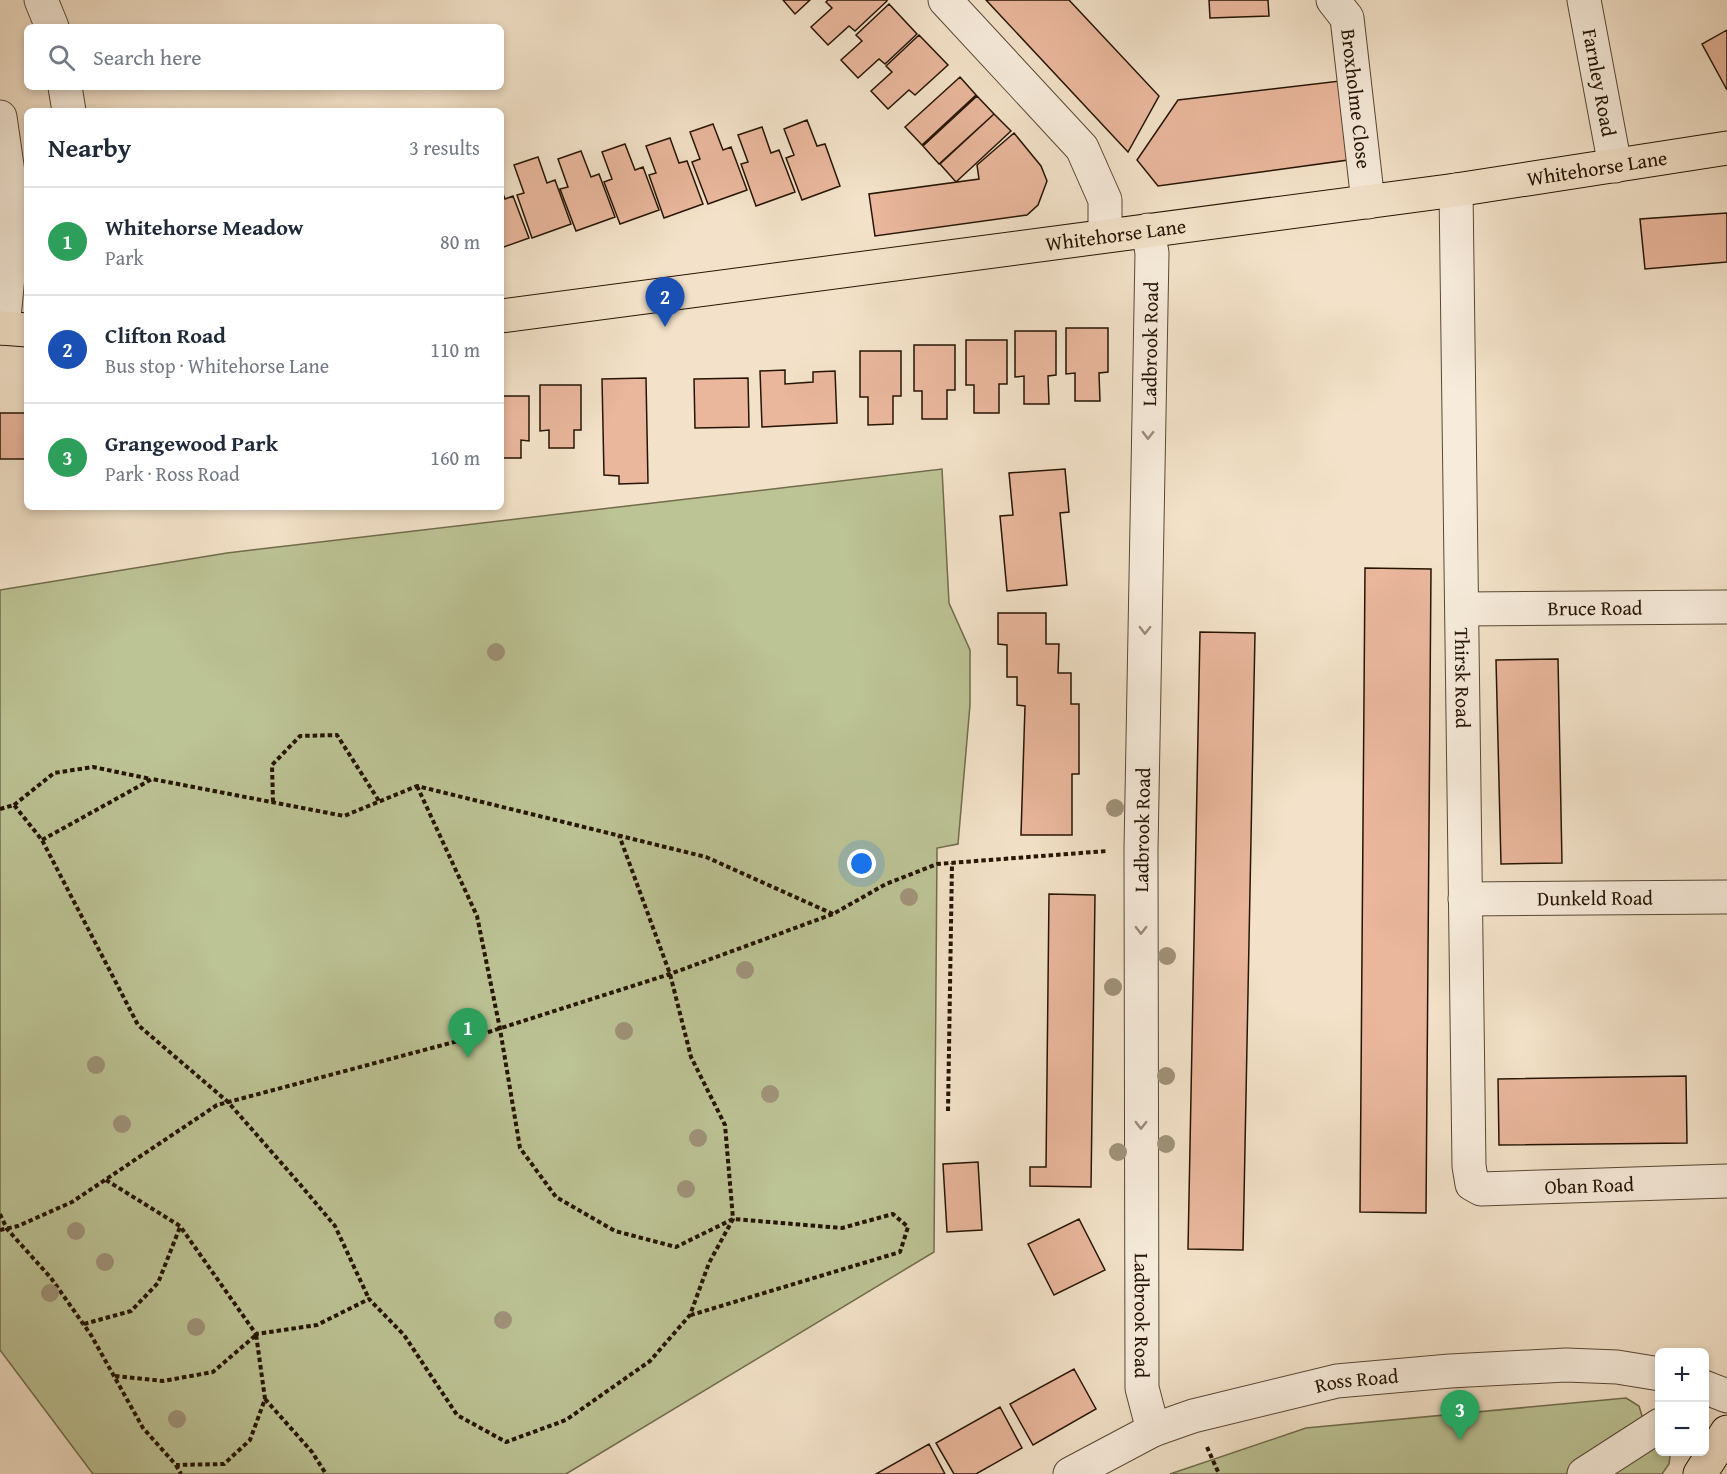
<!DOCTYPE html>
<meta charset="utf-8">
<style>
:root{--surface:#fff;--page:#f6f6f7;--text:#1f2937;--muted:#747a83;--line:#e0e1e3;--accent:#8f2418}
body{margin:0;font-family:"Gentium Book Plus",serif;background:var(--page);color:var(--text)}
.controls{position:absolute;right:18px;bottom:18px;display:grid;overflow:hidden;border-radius:9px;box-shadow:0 3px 9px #0003}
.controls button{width:54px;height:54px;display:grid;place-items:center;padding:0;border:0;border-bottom:2px solid var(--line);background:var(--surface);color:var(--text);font:30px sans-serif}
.you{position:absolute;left:862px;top:864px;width:21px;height:21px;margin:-15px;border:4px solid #fff;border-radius:50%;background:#1a73e8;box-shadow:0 0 0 9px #1a73e833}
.badge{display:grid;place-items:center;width:39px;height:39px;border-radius:50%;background:var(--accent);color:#fff;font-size:20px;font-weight:700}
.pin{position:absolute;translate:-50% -50px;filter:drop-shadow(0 2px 3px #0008)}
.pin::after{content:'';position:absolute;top:32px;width:21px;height:18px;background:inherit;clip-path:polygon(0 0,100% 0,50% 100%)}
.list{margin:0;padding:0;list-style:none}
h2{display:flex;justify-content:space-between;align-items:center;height:78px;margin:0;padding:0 24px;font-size:26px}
h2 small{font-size:20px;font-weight:400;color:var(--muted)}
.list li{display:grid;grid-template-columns:39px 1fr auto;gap:18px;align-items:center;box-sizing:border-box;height:108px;padding:0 24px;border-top:2px solid var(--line)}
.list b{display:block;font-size:22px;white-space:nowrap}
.list p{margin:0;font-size:20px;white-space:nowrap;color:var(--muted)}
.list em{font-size:20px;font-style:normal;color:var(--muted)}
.icon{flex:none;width:33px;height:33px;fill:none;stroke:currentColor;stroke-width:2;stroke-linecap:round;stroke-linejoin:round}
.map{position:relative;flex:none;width:1727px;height:1474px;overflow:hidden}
.search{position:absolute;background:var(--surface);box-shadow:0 3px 9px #0003;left:24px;top:24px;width:480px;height:66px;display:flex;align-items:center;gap:15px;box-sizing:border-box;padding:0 21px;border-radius:9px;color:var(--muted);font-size:22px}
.panel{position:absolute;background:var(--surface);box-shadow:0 3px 9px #0003;left:24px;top:108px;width:480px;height:402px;border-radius:9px}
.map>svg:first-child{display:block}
.green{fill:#bcc395;stroke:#716c4c;stroke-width:1.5}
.building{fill:#eab79d;stroke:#261404;stroke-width:1.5}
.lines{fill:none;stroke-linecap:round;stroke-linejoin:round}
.minor-casing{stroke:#594835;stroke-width:35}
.major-casing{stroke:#261404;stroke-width:35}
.path{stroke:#261404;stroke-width:4;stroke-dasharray:4.5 3;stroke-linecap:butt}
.minor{stroke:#f7ecdc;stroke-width:33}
.major{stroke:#f3e2c9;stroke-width:33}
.tree{fill:#9f9279}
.oneway{stroke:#998b7b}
.labels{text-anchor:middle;stroke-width:5;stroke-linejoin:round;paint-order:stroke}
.street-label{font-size:20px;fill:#261404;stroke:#f7ecdc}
</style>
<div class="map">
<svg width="1727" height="1474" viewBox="0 0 1727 1474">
<rect width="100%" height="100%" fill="#f3e2c9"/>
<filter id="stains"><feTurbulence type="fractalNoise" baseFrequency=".00333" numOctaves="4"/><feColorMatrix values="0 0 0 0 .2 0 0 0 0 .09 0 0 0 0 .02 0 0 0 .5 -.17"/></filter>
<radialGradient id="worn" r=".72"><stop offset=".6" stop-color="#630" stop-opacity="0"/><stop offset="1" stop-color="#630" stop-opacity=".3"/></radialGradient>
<path class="green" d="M942,469l7,134 21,47v55l-12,139 -21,4 -3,404 -368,222h-473l-93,-124v-760l227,-37z
M1626,1398l13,8 12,39 8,1 1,6h6l4,4 -1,8 -7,10h-492l136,-46z"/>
<path class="building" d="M783,0h27l-15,14z
M828,0h59v1l-32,30 -6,-5 -21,19 -17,-18 21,-19 -6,-6z
M986,0h83l90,96 -31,56z
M1209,0h59l1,16 -59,2z
M889,4l28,30 -32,30 -6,-5 -21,19 -17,-18 21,-19 -6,-6z
M1727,30v60l-25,-46z
M919,35l29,30 -33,30 -6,-5 -21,19 -17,-18 21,-19 -6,-6z
M960,77l16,18 -54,50 -17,-18z
M1340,81l8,79 -190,26 -21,-26 41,-60z
M977,96l17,18 -55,50 -16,-18z
M994,114l17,17 -55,51 -16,-18z
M807,120l10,26 8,-2 15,42 -38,14 -16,-42 8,-3 -10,-26z
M713,124l10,26 8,-3 16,43 -39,14 -16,-42 8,-3 -10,-27z
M762,127l9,26 8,-3 16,42 -39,14 -15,-42 7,-2 -10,-27z
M1014,133l27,33 6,15 -9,24 -11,10 -152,21 -6,-42 110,-15 -2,-14z
M670,138l9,25 8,-2 16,43 -39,14 -15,-43 7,-2 -10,-27z
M625,144l10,26 8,-3 16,43 -39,14 -16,-42 8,-3 -10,-27z
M581,151l10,26 8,-3 16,43 -39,14 -16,-42 8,-2 -10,-28z
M538,157l9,26 8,-3 16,44 -39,14 -15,-43 7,-2 -10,-28z
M501,188l4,11 8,-3 16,42 -28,10z
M1727,213v49l-82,7 -5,-50z
M1066,328h42v44l-9,1 1,28h-25v-28l-9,1z
M1015,331h41v44l-8,1 1,28h-25v-28l-9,1z
M966,340h41v44h-8v29h-25v-28h-8z
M914,345h41v45h-8v29h-25v-28h-8z
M860,351h41v45h-8v28l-25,1v-28h-8z
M785,370v14l28,-2v-10l22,-1 2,52 -75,4 -2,-56z
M646,378l2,105 -29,1v-8l-15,-1 -2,-96z
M748,378l1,49 -54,1 -1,-49z
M540,385h41v45h-7v18h-25v-18l-9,1z
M501,396h28v45l-8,-1v18h-20z
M0,413h27v46h-27z
M1065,469l4,43 -9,1 7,72 -60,6 -7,-75 13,-1 -4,-42z
M1365,568l66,1 -5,644 -66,-1z
M998,613h48v31h13l-1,29h13v31h8v70h-7v61h-51l4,-129 -8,-1v-28h-10v-32l-9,-1z
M1200,632l55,1 -12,617 -55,-1z
M1558,659l4,204 -61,1 -5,-204z
M1049,894l46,1 -4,292 -61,-1v-19h16z
M1686,1076l1,67 -188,2 -1,-66z
M978,1162l4,68 -35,2 -4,-68z
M1079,1219l26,51 -51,25 -26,-51z
M1074,1369l22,40 -63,36 -23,-41z
M1000,1407l22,41 -46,26h-22l-18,-31z
M929,1444l16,30h-69z"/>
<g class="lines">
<g class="minor-casing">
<g id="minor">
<path d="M41,0l11,27"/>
<path d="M945,0l137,148 23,52v35"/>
<path id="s1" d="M1333,0l14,18 21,184"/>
<path id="s2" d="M1584,0l31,166"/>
<path d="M65,87l4,24"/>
<path d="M0,117l14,97 -11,114"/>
<path id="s3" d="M1456,190l13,976 3,18 9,5 246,-8"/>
<path id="s4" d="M1148,230l4,23 -11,596 1,539 11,42"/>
<path id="s5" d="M1463,609l264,-2"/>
<path id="s6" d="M1465,899l262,-2"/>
<path d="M1704,1387l23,9"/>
<path id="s7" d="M1070,1474l83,-44 40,-14 144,-35 113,-10 116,-6 51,2 43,7"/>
<path d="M1584,1474l76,-49"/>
</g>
</g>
<g class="major-casing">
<g id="major">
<path id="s8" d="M501,316l955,-126 271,-42"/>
<path d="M0,328l27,2"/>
<path d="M1700,1474l27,-42"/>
</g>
</g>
<path class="path" d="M417,786l60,130 23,113 20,119 36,49 59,34 61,16 57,-28 109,9 51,-14 15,13 -8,25 -209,63
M273,802l-1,-37 28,-29 37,-1 42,66
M14,805l40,-32 39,-6 58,12
M0,809l14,-4 28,35 96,185 90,77 70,80 37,44 34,73
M42,840l110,-61 192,37 73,-30 289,71 127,57
M948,1111l4,-248
M106,1180l74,46 76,108 61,-9 52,-26 35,36 53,80 49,27 60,-22 84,-59 40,-46 19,-52 24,-44 -8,-94 -34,-68 -21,-83 -51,-139
M0,1214l7,15 44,49 40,57 52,93 33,37 48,-1 26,-24 15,-41 -9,-65
M0,1230l18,-4 54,-24 145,-97 256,-68 197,-63 163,-60 53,-30 51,-20 170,-13
M84,1324l47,-13 27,-28 22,-56
M115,1376l48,5 50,-9 43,-37
M265,1399l47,53 14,22
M1207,1447l12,27
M176,1465l5,9"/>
<use href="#minor" class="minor"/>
<use href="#major" class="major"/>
</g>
<g class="tree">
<circle cx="496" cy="652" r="9"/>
<circle cx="1115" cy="808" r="9"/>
<circle cx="909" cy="897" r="9"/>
<circle cx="1167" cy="956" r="9"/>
<circle cx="745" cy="970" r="9"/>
<circle cx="1113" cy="987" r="9"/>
<circle cx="624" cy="1031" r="9"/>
<circle cx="96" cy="1065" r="9"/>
<circle cx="1166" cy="1076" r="9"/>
<circle cx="770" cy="1094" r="9"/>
<circle cx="122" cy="1124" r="9"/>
<circle cx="698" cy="1138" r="9"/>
<circle cx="1166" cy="1144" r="9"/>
<circle cx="1118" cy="1152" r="9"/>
<circle cx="686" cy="1189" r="9"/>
<circle cx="76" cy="1231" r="9"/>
<circle cx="105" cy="1262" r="9"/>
<circle cx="50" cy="1293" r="9"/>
<circle cx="503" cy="1320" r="9"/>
<circle cx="196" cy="1327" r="9"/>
<circle cx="177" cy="1419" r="9"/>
</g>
<defs><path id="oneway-chevron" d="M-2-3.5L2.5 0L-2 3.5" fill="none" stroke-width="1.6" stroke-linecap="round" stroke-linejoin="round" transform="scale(1.5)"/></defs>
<g class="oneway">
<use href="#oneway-chevron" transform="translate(1148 435) rotate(91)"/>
<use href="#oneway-chevron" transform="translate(1145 630) rotate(91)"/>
<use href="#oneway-chevron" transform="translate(1141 930) rotate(90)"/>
<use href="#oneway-chevron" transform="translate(1141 1125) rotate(90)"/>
</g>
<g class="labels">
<g class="street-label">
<text dy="7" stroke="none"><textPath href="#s2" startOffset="84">Farnley Road</textPath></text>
<text dy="7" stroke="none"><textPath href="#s1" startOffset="104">Broxholme Close</textPath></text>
<text dy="7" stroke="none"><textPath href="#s8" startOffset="1106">Whitehorse Lane</textPath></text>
<text dy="7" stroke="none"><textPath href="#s8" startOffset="620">Whitehorse Lane</textPath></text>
<text transform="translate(1150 344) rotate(-89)" y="7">Ladbrook Road</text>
<text dy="7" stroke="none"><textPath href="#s5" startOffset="132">Bruce Road</textPath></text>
<text dy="7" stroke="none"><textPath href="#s3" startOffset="488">Thirsk Road</textPath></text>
<text transform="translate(1142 830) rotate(-89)" y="7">Ladbrook Road</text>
<text dy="7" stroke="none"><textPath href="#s6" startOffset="130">Dunkeld Road</textPath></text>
<text dy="7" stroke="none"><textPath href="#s3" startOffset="1113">Oban Road</textPath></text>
<text dy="7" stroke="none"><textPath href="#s4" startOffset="1086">Ladbrook Road</textPath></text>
<text dy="7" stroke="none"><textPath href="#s7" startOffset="304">Ross Road</textPath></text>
</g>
</g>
<rect width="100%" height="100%" filter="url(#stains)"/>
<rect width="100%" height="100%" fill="url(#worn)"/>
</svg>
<div class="controls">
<button>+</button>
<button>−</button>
</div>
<div class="you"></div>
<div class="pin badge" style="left:468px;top:1058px;background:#2e9e5b">1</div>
<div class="pin badge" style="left:665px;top:327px;background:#1a4fb4">2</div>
<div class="pin badge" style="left:1460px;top:1440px;background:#2e9e5b">3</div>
<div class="search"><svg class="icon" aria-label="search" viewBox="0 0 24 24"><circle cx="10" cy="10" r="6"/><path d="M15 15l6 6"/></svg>Search here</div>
<section class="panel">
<h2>Nearby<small>3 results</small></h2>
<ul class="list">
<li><span class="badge" style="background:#2e9e5b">1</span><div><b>Whitehorse Meadow</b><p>Park</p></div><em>80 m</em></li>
<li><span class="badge" style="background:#1a4fb4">2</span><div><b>Clifton Road</b><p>Bus stop · Whitehorse Lane</p></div><em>110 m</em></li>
<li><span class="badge" style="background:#2e9e5b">3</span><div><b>Grangewood Park</b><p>Park · Ross Road</p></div><em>160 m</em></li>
</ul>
</section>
</div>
